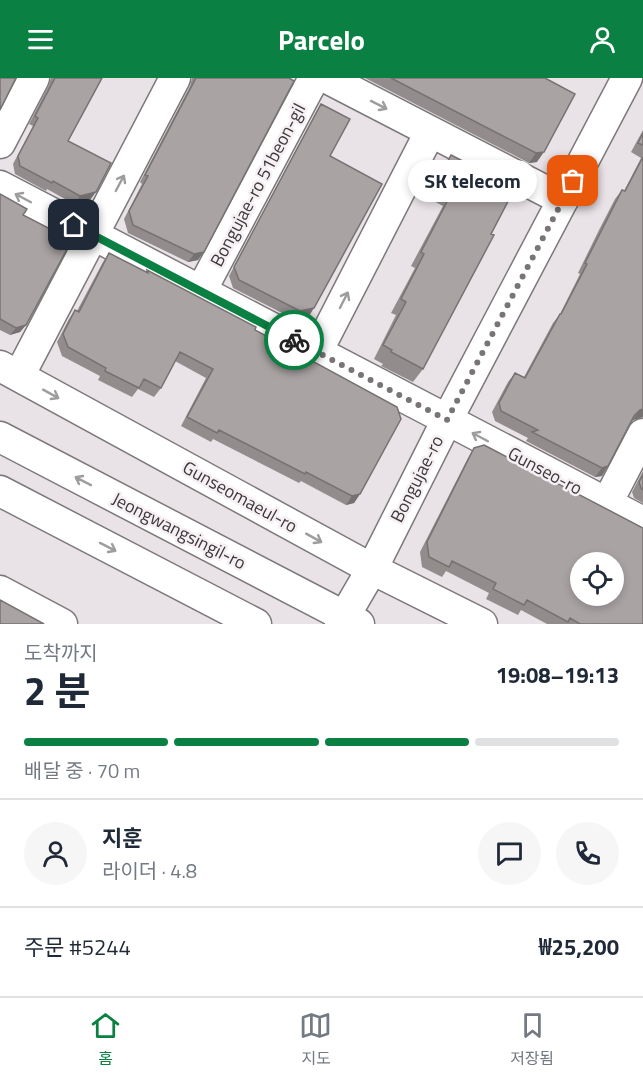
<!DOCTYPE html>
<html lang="ko">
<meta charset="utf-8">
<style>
:root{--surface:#fff;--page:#f6f6f7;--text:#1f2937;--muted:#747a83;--line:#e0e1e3;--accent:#0b8043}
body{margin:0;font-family:"Titillium Web","Noto Sans KR",sans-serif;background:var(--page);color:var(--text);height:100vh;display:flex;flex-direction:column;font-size:22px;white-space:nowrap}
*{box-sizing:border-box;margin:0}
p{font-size:20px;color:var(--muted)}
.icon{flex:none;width:33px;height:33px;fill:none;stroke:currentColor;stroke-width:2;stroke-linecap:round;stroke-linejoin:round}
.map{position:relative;height:546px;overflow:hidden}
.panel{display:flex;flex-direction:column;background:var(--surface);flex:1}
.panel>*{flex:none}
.tools{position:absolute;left:570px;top:474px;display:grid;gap:12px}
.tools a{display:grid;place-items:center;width:54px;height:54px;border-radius:50%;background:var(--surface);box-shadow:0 3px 9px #0003;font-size:30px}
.pin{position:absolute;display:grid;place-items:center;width:51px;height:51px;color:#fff;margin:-26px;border-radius:12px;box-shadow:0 3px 9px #0006}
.courier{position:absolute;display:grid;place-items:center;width:60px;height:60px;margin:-30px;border:4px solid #0b8043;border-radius:50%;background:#fff;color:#222;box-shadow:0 2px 8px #0007}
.bubble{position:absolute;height:42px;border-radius:21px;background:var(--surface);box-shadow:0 3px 9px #0003;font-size:20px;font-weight:700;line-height:42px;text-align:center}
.overview em{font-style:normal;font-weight:700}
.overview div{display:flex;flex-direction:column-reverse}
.overview{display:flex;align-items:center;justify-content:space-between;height:102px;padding:0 24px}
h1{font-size:39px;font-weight:700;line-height:45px}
.bar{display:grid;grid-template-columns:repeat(4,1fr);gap:9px 6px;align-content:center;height:72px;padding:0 24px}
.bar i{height:8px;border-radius:4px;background:var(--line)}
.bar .on{background:var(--accent)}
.bar p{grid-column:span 4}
.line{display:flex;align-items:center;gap:15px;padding:0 24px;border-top:2px solid var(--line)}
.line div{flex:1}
.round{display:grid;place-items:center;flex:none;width:63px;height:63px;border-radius:32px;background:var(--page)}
header{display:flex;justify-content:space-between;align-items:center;height:78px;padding:0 24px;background:var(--accent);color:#fff;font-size:27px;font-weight:700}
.menu{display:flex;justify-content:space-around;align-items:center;height:84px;border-top:2px solid var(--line);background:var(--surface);font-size:16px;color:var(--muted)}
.menu a{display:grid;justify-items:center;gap:3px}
.menu .on{color:var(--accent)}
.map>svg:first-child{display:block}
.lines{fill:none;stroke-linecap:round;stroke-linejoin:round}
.minor-casing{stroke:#7d787b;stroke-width:33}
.minor{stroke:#fff;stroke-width:30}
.wall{fill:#928c8c}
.shaded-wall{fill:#777272}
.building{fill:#aaa3a3;stroke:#777272;stroke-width:1.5;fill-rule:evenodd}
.oneway{stroke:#9e9c9d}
.done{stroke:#797477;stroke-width:6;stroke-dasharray:0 10.8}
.route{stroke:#0b8043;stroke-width:8}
.labels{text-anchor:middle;stroke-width:5;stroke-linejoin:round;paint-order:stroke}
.street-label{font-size:18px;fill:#3c393b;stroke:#f6eff3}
</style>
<header><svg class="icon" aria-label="menu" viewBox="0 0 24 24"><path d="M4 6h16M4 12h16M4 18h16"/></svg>Parcelo<svg class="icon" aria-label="person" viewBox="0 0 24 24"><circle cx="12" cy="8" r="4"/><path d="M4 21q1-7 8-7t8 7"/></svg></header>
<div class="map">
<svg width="643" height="546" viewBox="0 0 643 546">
<rect width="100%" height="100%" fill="#e9e2e6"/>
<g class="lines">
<defs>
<path id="minor" d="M327,0L563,122
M0,65L34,0
M0,108L643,444
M201,213L314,0
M317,274L430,54
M0,288L372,491L482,546
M19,298L175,0
M0,359L359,546
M0,413L256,546
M607,425L643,356
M0,513L62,546
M340,546L372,491L447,342L627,0"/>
</defs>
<use href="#minor" class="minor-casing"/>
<use href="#minor" class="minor"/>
</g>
<path class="wall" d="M51,0H102L68,63L90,122L74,126L47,111L46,113L15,96L13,86L33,48L29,46L49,7Z
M192,0H289L198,182L188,184L128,155L124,141L142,106L140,104L190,8Z
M365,0H545L537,84L529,85Z
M321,26L330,78L309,238L294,241L233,210L229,198L316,34Z
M643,52V339L633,342L632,344L602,398L595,399L526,363L528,360L495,343L492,334L508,304L515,295L524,299L553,245L560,236L580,196L578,195L599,152L615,121L622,112L624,113L641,80L631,74Z
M451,77L515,110L423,291L413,304L381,288L383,286L374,281L396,237L391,235L415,190L411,188L443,128L426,119L441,91Z
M0,116L23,137L26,247L20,254L10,257L0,252Z
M109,175L146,194L147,192L255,252L360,416L354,425L346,427L301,403L299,405L213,361L211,364L181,348L206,300L175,283L161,310L154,319L138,311L132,319L98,302L100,298L62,278L57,264L69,241L75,232L77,233L103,184Z
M474,370L643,546H547L521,532L518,537L486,521L489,515L446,493L442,499L422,489L420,474L468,380Z
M643,393V425L634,420L632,414Z"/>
<path class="shaded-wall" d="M544,74L537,84L529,85L536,75Z
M96,114L90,122L74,126L80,118Z
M204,174L198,182L188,184L194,176Z
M314,230L309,238L294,241L300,233Z
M26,247L20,254L10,257L16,250Z
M643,331V339L633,342L628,348L640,332Z
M608,388L602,398L595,399L602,390Z
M360,416L354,425L346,427L352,418Z"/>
<path class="building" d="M0,0H16L0,32Z
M55,0H102L68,63L111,85L96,114L80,118L53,103L52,105L20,88L18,78L38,40L35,38Z
M196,0H289L294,3L204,174L194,176L133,147L129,133L148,98L145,97Z
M391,0H545L575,16L544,74L536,75Z
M321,26L350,41L330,78L382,106L314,230L300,233L239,202L234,189Z
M643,55V67L638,65Z
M451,77L515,110L491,156L494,157L423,291L391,274L392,272L383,267L406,224L401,221L424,176L421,174L452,114L436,106Z
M643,79V331L640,332L634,338L608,388L602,390L532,354L538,352L501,333L499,325L515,295L525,300L560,236H561L587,186L585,185L622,112L625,113Z
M0,116L27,131L23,137L60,156L66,173L26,247L16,250L0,241Z
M109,175L148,195L147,192L256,249L255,252L397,329L401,341L360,416L352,418L306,394L305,396L219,352L217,355L187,339L213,291L180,274L161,310L144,301L139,310L105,293L106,290L68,269L63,256L75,232L79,234Z
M484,367L643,450V546H580L570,540L568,544L527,522L524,527L493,511L496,505L452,483L449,489L429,479L427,464L474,370ZM580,484H614V518H580Z
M643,397V412L641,410L639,404Z
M0,522L44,546H0Z"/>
<defs><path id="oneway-shaft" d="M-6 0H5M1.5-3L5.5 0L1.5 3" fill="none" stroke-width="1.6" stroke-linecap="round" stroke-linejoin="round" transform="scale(1.5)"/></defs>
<g class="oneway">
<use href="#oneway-shaft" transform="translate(379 27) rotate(27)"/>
<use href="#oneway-shaft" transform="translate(120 105) rotate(-62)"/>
<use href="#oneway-shaft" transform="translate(23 120) rotate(-152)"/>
<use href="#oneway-shaft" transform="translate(344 222) rotate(-63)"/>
<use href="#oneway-shaft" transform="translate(51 316) rotate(29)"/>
<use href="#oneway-shaft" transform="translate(480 359) rotate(-152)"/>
<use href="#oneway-shaft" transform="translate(83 403) rotate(-153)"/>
<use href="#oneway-shaft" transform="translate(314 460) rotate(29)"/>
<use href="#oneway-shaft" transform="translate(108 469) rotate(27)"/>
</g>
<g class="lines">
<path class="done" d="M294,262L447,342L573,103"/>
<path class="route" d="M74,147L294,262"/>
</g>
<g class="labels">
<g class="street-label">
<text transform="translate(258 107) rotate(-62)" y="6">Bongujae-ro 51beon-gil</text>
<text transform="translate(545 393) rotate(28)" y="6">Gunseo-ro</text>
<text transform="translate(417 401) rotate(-63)" y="6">Bongujae-ro</text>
<text transform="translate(240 419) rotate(29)" y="6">Gunseomaeul-ro</text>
<text transform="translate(179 453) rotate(27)" y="6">Jeongwangsingil-ro</text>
</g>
</g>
</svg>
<div class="tools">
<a><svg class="icon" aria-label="locate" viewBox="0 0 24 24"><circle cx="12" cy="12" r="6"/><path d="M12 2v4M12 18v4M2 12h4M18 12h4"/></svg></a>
</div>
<div class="pin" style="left:573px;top:103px;background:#ea580c"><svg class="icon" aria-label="bag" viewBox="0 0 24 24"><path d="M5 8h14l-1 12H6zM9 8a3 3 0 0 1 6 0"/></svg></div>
<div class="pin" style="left:74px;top:147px;background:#1f2937"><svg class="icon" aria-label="home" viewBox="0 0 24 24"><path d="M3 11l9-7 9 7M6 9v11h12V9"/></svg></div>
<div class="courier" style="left:294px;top:262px"><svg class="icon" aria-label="bike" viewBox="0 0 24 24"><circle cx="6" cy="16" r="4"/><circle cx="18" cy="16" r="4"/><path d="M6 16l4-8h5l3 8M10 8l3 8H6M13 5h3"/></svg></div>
<div class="bubble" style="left:408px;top:82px;width:129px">SK telecom</div>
</div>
<section class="panel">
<div class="overview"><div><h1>2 분</h1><p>도착까지</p></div><em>19:08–19:13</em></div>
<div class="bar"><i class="on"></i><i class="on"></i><i class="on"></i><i></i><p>배달 중 · 70 m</p></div>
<div class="line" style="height:108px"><a class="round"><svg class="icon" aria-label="person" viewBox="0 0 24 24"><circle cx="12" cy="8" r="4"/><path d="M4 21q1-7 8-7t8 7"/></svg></a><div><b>지훈</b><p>라이더 · 4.8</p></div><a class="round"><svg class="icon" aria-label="chat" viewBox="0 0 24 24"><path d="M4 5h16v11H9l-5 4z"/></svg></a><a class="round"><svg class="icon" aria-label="phone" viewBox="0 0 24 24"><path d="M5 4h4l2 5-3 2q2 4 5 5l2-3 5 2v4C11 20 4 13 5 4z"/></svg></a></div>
<div class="line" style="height:78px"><div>주문 #5244</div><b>₩25,200</b></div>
</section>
<nav class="menu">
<a class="on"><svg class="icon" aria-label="home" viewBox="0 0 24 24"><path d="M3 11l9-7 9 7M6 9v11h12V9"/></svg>홈</a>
<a><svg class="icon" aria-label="map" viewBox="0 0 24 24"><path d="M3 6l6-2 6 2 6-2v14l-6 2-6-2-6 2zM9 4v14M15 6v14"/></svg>지도</a>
<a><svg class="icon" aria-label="saved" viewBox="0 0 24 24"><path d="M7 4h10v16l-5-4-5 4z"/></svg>저장됨</a>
</nav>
